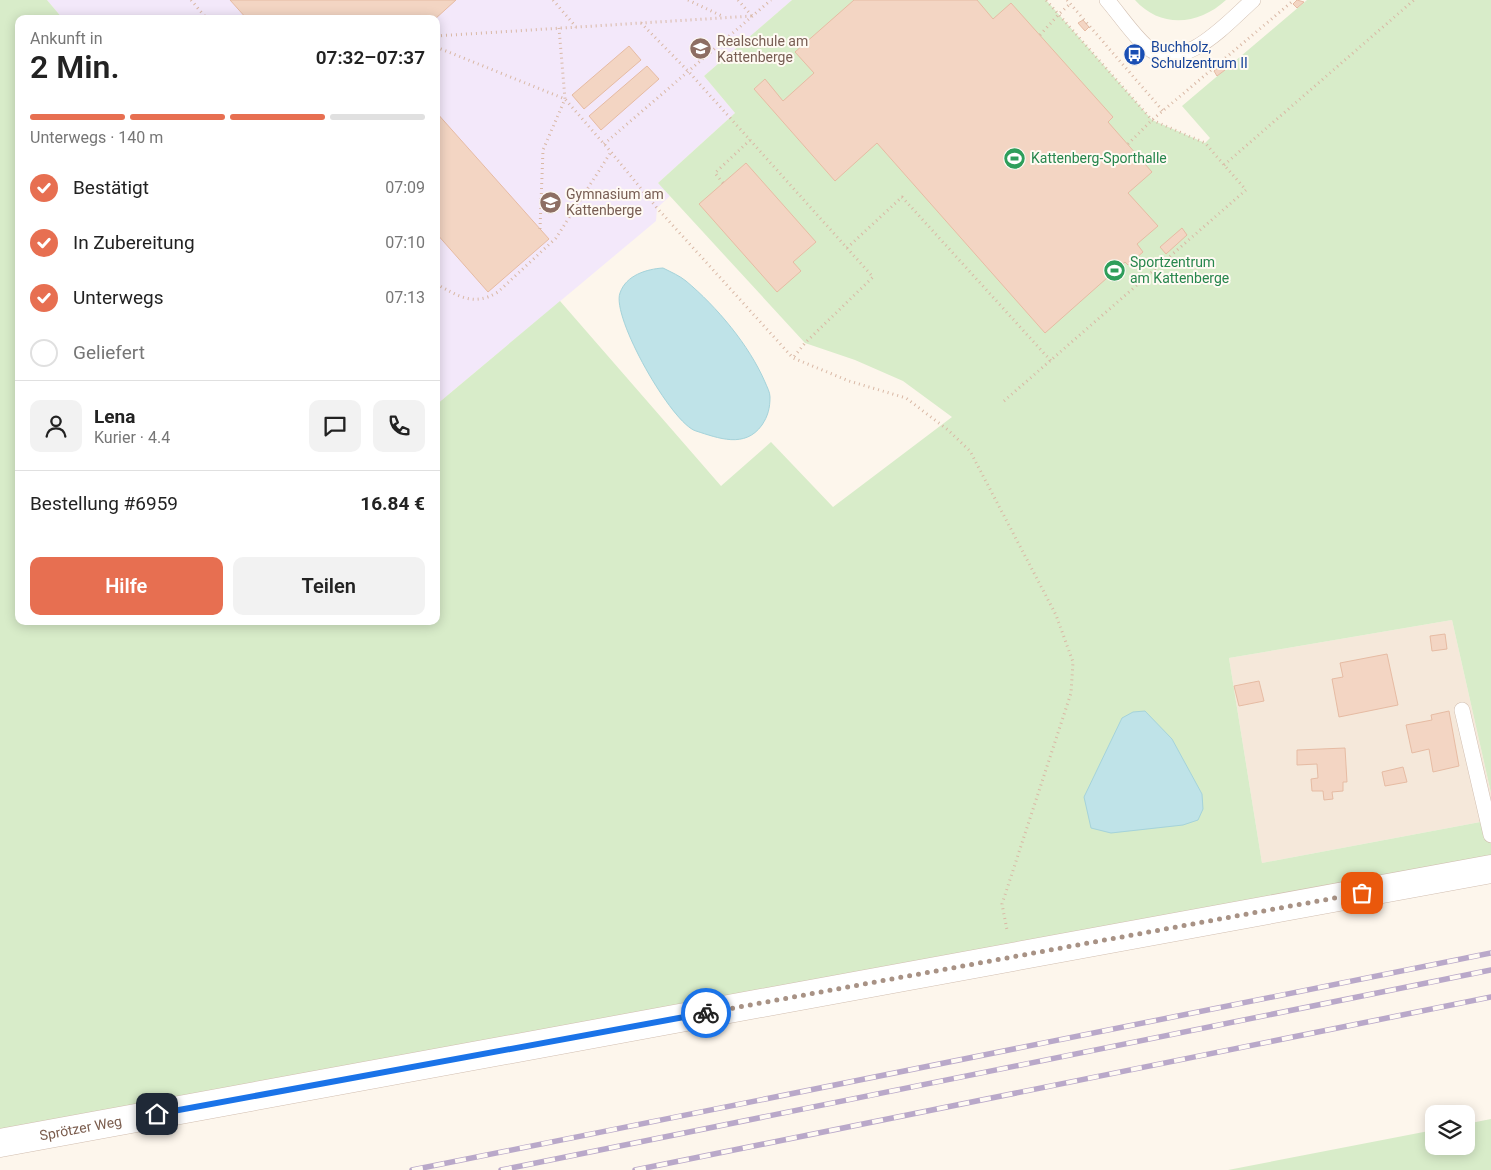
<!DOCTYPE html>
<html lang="de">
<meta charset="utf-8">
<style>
:root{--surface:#fff;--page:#f2f2f2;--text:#222;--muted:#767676;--line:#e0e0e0;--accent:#e76f51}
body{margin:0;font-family:Roboto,sans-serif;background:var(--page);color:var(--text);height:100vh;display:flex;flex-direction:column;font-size:19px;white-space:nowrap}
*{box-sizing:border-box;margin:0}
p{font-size:16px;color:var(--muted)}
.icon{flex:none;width:28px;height:28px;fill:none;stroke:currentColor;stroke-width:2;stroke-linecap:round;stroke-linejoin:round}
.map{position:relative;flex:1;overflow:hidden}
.drawer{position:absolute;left:15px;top:15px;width:425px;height:610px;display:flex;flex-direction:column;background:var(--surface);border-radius:10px;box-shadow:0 2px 12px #0003}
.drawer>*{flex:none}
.buttons{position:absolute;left:1425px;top:1105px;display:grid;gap:10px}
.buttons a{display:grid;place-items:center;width:50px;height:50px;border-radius:10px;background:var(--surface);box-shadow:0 2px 12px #0003;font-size:25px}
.pin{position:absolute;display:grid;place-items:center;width:42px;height:42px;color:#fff;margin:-21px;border-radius:10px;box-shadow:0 2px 8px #0006}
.courier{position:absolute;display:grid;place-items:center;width:50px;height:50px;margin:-25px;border:4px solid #1a73e8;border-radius:50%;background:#fff;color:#222;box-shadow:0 1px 6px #0007}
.summary em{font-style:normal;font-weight:600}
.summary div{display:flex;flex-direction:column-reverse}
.summary{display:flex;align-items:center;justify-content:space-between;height:85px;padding:0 15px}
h1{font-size:32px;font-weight:600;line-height:38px}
.bar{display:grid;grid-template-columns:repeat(4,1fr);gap:8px 5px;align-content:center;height:60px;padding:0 15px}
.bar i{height:6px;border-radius:4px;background:var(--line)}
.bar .on{background:var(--accent)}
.bar p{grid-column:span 4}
.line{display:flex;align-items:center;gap:12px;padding:0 15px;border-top:1px solid var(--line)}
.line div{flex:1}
.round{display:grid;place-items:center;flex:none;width:52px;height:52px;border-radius:10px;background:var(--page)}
ol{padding:0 15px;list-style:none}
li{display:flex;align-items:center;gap:15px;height:55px}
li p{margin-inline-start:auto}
li .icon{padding:5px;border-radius:50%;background:var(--accent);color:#fff;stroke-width:4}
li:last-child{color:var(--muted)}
li i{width:28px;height:28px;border:2px solid var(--line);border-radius:50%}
.button{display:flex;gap:10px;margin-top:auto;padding:10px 15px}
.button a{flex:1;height:58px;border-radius:10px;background:var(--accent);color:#fff;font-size:20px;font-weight:600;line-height:58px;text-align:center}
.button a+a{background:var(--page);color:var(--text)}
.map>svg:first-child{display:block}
.residential{fill:#f5e8da}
.education{fill:#f3e8fa}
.green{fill:#d8ecc9}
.water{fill:#bfe3e8;stroke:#a5d3da}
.building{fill:#f3d5c3;stroke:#e6bba3}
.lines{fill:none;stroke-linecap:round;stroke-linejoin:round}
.service-casing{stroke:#d1beb0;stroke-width:16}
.tertiary-casing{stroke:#d1beb0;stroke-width:29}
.path{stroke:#d9b8a5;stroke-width:3;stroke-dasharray:1 4;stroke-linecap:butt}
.service{stroke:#fff;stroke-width:15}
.tertiary{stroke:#fff;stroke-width:28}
.rail-casing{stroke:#b9a8c9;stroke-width:5.5}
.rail{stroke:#fffaf3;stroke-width:4;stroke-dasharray:11;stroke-linecap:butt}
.done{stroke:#a89285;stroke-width:5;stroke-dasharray:0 9}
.route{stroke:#1a73e8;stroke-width:6}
.labels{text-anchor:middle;stroke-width:4;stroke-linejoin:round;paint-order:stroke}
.education-label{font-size:14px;fill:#785e54;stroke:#fffaf3;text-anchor:start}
.transit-label{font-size:14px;fill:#164399;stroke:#fffaf3;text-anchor:start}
.leisure-label{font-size:14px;fill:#27864d;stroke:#fffaf3;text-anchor:start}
.street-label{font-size:14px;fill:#7a5c4d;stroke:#fffaf3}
</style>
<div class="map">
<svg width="1491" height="1170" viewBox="0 0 1491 1170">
<rect width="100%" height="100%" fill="#fdf6ec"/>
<path class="residential" d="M1452,620L1491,793V820L1262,863L1229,658Z"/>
<path class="education" d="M47,0H792L704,76L735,113L658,183L670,196L657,208L656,221L436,405V19H63Z"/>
<path class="green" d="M0,0H47L63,19H19V621H436V405L560,301L721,486L771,442L833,507L952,417L903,381L855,360L805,343L658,183L735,113L704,76L792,0H1046L1152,120L1205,143L1210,138L1182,106L1307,0H1491V793L1452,620L1229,658L1262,863L1491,820V869L0,1143Z
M1135,0H1226C1199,25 1161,29 1135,0Z
M1491,1119V1170H1228L1434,1130V1146H1466V1124Z"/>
<path class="water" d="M663,268C671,272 680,276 686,281C717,307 749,345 765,382C767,387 770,392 770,397C770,408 768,416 762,425C745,449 718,438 696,431C672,424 611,317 620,293C626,275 647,269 663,268Z
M1145,711L1172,739L1202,794L1203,809L1198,820L1183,825L1111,833L1091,828L1084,797L1122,718L1133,712Z"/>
<path class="building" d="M230,0H456L435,19H247Z
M854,0H977L993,19L1011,3L1113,117L1108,122L1152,172L1128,193L1158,226L1137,244L1143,252L1128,265L1125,262L1045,333L877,143L835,181L754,89L765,79L783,101L814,73L795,52Z
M1297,0L1304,2L1297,8L1293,4Z
M1083,20L1089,27L1085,31L1078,23Z
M629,46L641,60L584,109L572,95Z
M1221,65L1225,70L1217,76L1214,71Z
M647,66L659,79L601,130L589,116Z
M436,112L549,239L488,292L436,233Z
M746,163L816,242L793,262L801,271L777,292L699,204Z
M1182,228L1187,235L1166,254L1160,247Z
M1445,634L1447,649L1432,651L1430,636Z
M1387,654L1398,705L1339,717L1332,679L1343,677L1340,663Z
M1259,681L1264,701L1239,706L1234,686Z
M1449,711L1459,766L1433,772L1429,749L1412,753L1406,725L1432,720L1431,715Z
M1345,748L1347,782H1343V791L1332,792L1333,799L1324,800L1323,791H1312L1311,779L1318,778L1317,764L1297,765V750Z
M1403,767L1407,782L1385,786L1382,772Z"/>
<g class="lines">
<defs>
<path id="service" d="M1107,0C1120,15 1132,34 1147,47C1182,76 1228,22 1253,0
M1462,710L1491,835"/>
<g id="tertiary">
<path id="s1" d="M0,1143L1491,869"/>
</g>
</defs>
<use href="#service" class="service-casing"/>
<use href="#tertiary" class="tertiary-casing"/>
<path class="path" d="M191,0L207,19
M553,0L576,27
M688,0L724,17
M738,0L752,16
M1067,0L1163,111
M641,23L688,71L873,277L805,343L793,358
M1040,35L1059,14L1070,4
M436,36L752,16
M436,47L565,99L611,152L657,208L793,358L849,381L906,398L948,430L970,451L1056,615L1073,662L1071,693L1002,904L1007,930
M604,144L771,0
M1128,144L1152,120L1294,0
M1224,165L1414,0
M723,183L715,173L750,140
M540,229L543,150L565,99L559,28
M847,248L902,197L1051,361
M436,284C459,296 473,307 498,292L556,238L611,152
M1004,401L1246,190L1205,143L1152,120L1046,0"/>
<use href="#service" class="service"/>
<use href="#tertiary" class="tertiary"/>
<defs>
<path id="rail" d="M412,1170L1491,953
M501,1170L1491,970
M635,1170L1491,997"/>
</defs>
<use href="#rail" class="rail-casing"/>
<use href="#rail" class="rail"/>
</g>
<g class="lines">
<path class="done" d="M706,1013L1362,893"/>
<path class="route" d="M157,1114L706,1013"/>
</g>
<defs>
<symbol id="school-disc" viewBox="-11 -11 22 22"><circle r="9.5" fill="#8d6e63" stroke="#fffaf3"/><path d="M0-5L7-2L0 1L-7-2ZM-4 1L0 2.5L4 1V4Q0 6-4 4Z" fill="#fff"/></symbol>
<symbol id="bus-disc" viewBox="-11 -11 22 22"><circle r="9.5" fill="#1a4fb4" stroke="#fffaf3"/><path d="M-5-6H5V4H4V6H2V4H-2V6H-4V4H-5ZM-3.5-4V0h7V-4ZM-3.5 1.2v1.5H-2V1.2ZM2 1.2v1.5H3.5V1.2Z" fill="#fff"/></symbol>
<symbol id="stadium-disc" viewBox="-11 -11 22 22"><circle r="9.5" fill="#2e9e5b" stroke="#fffaf3"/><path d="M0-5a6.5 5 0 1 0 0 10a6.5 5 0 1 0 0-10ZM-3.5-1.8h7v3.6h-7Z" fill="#fff"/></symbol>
</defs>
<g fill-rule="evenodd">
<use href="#school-disc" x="688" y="36" width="25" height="25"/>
<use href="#bus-disc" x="1122" y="42" width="25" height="25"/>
<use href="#stadium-disc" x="1002" y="146" width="25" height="25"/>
<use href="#school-disc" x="538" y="190" width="25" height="25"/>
<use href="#stadium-disc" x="1102" y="258" width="25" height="25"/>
</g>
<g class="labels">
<g class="education-label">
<text x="717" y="46">Realschule am<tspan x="717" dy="16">Kattenberge</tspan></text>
<text x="566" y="199">Gymnasium am<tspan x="566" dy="16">Kattenberge</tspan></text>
</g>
<g class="transit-label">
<text x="1151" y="52">Buchholz,<tspan x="1151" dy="16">Schulzentrum II</tspan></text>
</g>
<g class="leisure-label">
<text x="1031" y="163">Kattenberg-Sporthalle</text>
<text x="1130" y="267">Sportzentrum<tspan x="1130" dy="16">am Kattenberge</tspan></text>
</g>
<g class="street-label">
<text dy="5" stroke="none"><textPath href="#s1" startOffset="82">Sprötzer Weg</textPath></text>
</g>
</g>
</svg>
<div class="buttons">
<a><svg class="icon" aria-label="layers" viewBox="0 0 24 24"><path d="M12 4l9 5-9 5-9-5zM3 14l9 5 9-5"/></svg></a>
</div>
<div class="pin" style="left:1362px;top:893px;background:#ea580c"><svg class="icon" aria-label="bag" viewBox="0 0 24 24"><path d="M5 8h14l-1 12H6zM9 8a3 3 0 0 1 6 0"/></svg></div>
<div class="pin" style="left:157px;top:1114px;background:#1f2937"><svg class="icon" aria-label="home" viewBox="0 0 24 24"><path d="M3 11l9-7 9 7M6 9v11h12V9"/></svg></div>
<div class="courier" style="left:706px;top:1013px"><svg class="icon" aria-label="bike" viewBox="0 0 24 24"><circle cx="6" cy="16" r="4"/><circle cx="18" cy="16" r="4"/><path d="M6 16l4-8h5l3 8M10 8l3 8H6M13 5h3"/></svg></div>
<section class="drawer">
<div class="summary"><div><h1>2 Min.</h1><p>Ankunft in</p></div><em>07:32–07:37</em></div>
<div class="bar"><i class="on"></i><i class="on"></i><i class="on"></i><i></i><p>Unterwegs · 140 m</p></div>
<ol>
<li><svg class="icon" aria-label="check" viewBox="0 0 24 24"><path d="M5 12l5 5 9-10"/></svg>Bestätigt<p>07:09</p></li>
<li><svg class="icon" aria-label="check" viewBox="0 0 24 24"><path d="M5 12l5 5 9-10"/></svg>In Zubereitung<p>07:10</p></li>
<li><svg class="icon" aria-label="check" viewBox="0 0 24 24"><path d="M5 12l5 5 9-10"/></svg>Unterwegs<p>07:13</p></li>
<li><i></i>Geliefert</li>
</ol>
<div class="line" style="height:90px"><a class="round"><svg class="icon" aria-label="person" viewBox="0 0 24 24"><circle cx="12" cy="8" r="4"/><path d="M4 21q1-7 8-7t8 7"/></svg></a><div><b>Lena</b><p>Kurier · 4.4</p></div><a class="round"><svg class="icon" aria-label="chat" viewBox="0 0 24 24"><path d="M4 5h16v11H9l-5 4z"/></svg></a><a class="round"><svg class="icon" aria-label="phone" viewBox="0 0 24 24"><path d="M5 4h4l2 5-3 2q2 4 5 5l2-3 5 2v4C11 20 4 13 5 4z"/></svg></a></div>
<div class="line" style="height:65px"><div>Bestellung #6959</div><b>16.84 €</b></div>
<div class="button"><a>Hilfe</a><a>Teilen</a></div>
</section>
</div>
